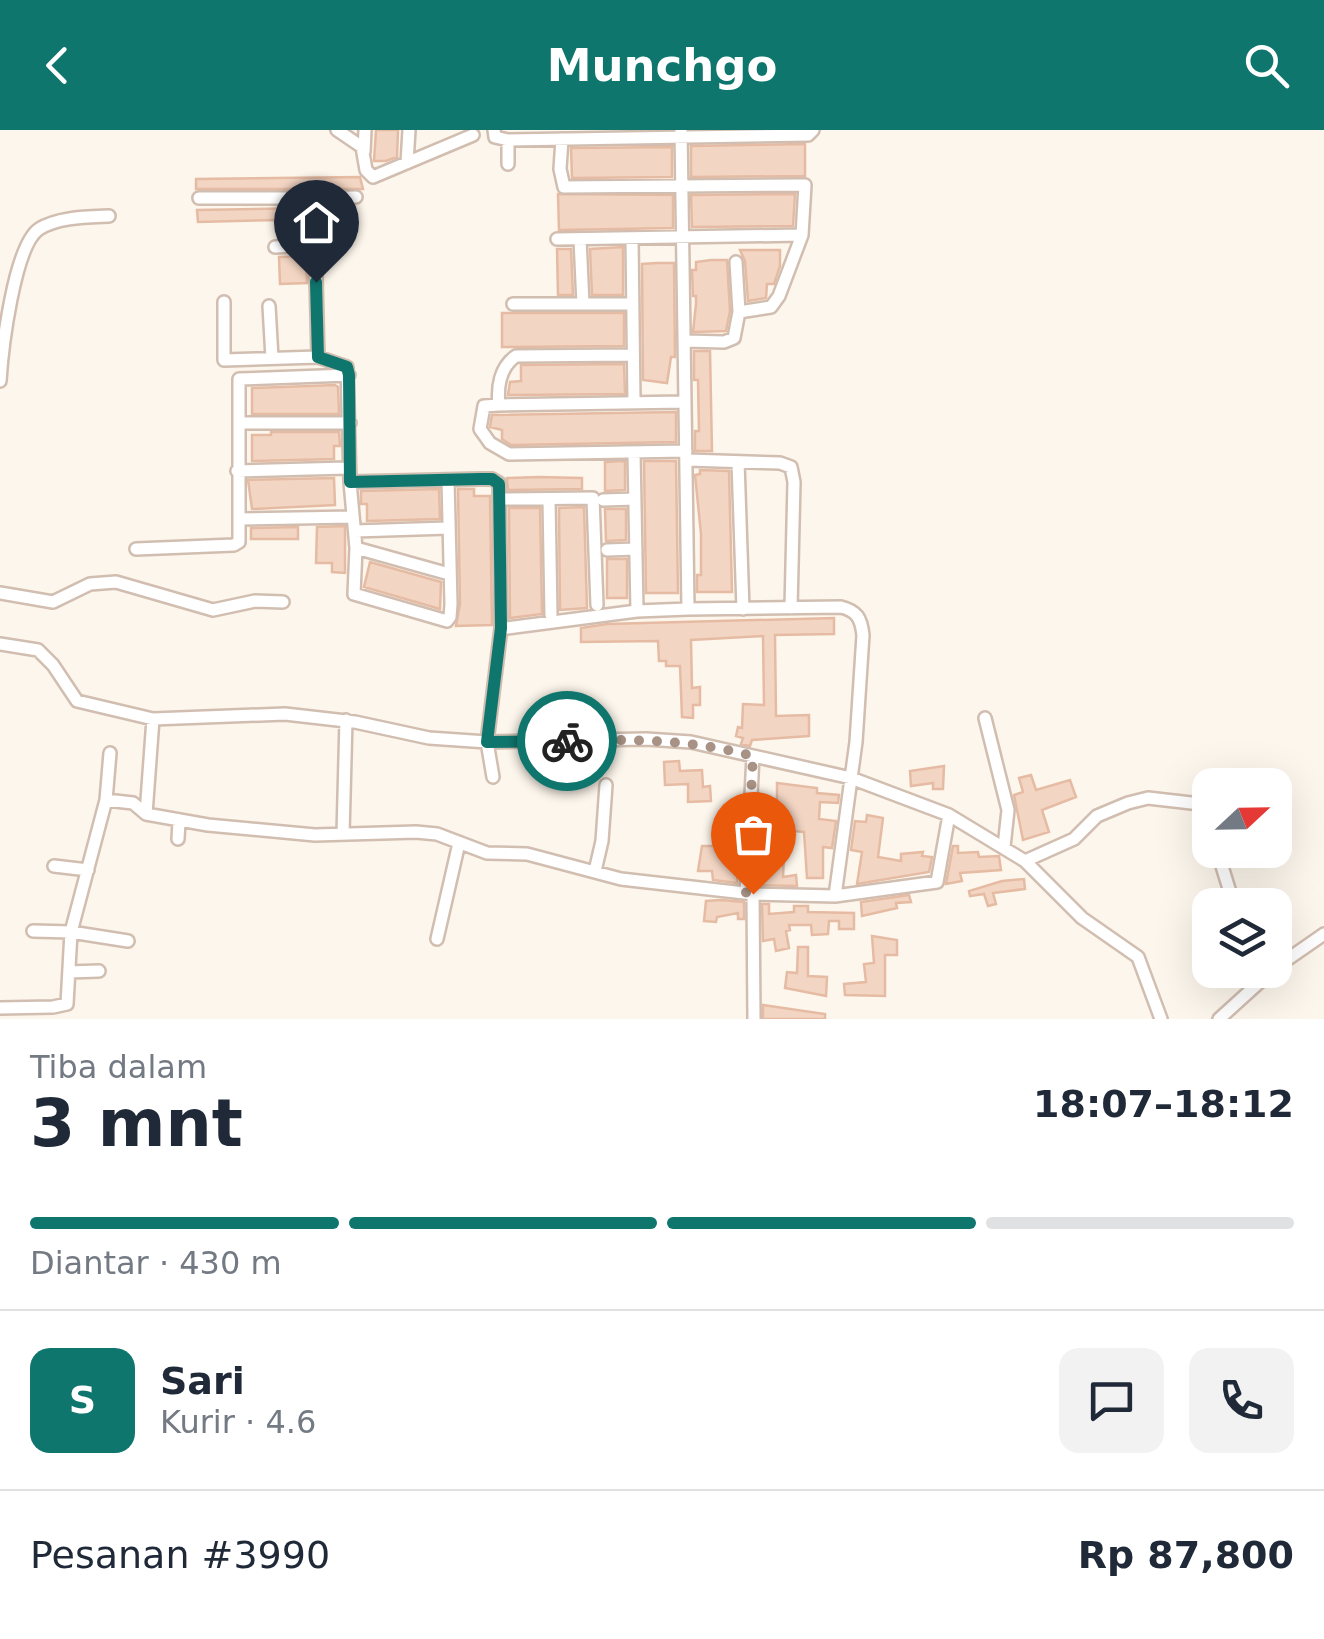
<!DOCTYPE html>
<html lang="id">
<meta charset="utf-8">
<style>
:root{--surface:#fff;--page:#f2f2f3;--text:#1f2937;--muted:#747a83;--line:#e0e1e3;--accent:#0f766e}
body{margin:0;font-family:"DejaVu Sans",sans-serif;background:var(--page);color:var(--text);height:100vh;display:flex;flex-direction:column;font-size:38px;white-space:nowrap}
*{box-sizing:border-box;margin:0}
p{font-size:32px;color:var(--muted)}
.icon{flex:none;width:55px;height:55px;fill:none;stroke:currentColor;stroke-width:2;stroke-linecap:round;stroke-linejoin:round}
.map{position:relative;height:889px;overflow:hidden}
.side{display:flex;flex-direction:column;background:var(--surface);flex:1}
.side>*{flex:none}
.needle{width:65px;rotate:68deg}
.fabs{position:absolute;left:1192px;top:638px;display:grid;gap:20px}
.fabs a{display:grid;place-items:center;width:100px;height:100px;border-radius:20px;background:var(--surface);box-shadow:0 10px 40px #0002;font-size:50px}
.pin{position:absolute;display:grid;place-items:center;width:85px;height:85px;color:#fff;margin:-102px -42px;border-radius:50% 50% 50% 0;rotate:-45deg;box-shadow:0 0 10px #0007}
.pin .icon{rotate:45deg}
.courier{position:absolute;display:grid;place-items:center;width:100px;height:100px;margin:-50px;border:8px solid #0f766e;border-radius:50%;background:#fff;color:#222;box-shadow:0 2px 12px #0007}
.summary em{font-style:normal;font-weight:700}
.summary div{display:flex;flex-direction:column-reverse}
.summary{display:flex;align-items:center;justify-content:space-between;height:170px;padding:0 30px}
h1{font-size:65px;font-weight:700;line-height:75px}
.bar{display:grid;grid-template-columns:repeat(4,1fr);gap:15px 10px;align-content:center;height:120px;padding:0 30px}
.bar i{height:12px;border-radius:8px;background:var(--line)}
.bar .current{background:var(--accent)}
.bar p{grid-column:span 4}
.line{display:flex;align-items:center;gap:25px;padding:0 30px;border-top:2px solid var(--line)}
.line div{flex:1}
.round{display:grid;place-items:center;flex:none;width:105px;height:105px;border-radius:20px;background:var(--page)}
header{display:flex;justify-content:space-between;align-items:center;height:130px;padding:0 30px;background:var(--accent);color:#fff;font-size:45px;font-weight:700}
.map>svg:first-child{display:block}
.building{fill:#f3d5c3;stroke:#e6bba3;stroke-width:2.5}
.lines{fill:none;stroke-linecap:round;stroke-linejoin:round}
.street-casing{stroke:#d1beb0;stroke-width:16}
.street{stroke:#fff;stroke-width:11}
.done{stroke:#a89285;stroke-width:10;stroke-dasharray:0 18}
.route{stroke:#0f766e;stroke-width:12}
</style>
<header><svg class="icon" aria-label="back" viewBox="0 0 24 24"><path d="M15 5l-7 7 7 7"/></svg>Munchgo<svg class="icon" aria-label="search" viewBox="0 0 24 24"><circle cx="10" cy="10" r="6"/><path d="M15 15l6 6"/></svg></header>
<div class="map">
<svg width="1324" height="889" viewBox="0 0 1324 889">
<rect width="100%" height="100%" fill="#fdf6ec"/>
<path class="building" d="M376,0H398L397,27L386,31H374Z
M805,14V46L691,47V16Z
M672,17V47L572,48L571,18Z
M360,47L363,59H196V49Z
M558,64L673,65V98L559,100Z
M795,64L793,96L692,97L691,65Z
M305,78L306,106L280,107L279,90L198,92L197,80Z
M623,117V165H592L590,119Z
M557,119H571L573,165H558Z
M740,120H780V136L774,154H767L766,168L748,171L745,131Z
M306,126L307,153L280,154L279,127Z
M711,130H727L730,181L726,201L693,202L696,174V166H693L692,140H696V132Z
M657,133H674L675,227H671L667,253L643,250L642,134Z
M502,183H624V216L502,217Z
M694,221H710L712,321H695V301H699L698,250H694Z
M624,234L625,264L508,265L510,252L521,251V235Z
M335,255L338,257L339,284H252V258Z
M676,282V312L511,315L502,309V300L490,297L492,285Z
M271,302H339L340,316H334V329L252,331V305H271Z
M625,331V360L605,361V332Z
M644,331H676L678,463H646Z
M700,340L729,341L732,462H697V445H701V404L695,345L700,344Z
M539,347L582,348V359L508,360L507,348Z
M334,348L335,375L252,379L248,350Z
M439,359L440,389L367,391V374H361V361Z
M458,359H474V366H490L492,495L456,496L460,474Z
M584,377L587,478L560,480L559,378Z
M509,378H540L542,484L510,488Z
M605,379H626V410L606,411Z
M345,396V443L332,442V433H316L317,397Z
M298,397V409H251V398Z
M607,429H627V468H607Z
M370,432L441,452L440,479L364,457Z
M834,488V504L775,505L776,586L809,585V606L752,610L750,616L741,614L743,608L736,606L738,597L742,598L743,574L764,575L763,506L691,510L692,558L700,557V575H693V588L682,587L680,536H666V531H659L658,511L581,512V498L607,494Z
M679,631L680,641L702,640L703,657L710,656L711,671L688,672V654L665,655L664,632Z
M944,636L943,659H933V653L911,656L910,641Z
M1031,645L1036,660L1070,650L1076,667L1042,680L1049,702L1023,710L1014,665L1023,662L1019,648Z
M777,653L817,658V663L839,665L838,673L820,672L819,689L836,691L832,718L823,717V748H807L804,702L781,700L782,695L760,694V674H777Z
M867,685L883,688L878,727L901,731V724L923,722L922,726L932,727L929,742L857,754L862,722L851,720L855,691L866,692Z
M702,716H721L720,728L738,730L737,753L713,750L712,741H698Z
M953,716H958V723L978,722L979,727L999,726L1001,740L960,743L962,751L946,754Z
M775,724L784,725L783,747L796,745L797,756L756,755L761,729L775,730Z
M1024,749L1025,759L993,763L996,774L988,776L984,764L970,766L969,761L1002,751Z
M909,765L911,772L896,773L897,778L862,786L861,772Z
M721,770L744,772V789H738V783L717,787L716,792L704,791L706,771Z
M762,774H769V784L794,782V776H808V782L854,783V799H839V791H829L828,804L812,805L811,795H789L790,800L786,801L789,818L776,821L774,809L763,811Z
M872,806L897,810V825H885V866L845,865L844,854L866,852L864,834L874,833Z
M798,817H808V846L827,847L826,866L785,858L787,842L797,843Z
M763,875L825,884V889H763Z"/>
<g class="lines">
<defs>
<path id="street" d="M337,0L362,17L366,40L373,47L473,5
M494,0L495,7L508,10L808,5L813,0
M364,22L365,0
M407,33L409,0
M508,34V10
M199,68H314
M632,108L634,272
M557,109L802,105L805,55L564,57L560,39L562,9
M580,109L583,174
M275,117L315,115
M736,132L739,182
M224,172V230L318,227L347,237L350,352L480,349H492L499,353L501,498L487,612L493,647
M513,174H632
M269,176L272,228
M685,211L724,212L734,208L739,182L771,177L779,166L802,105
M633,225L516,226C500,237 497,257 499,275L685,272
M318,227L314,68L356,67
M0,251C2,220 14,116 39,99C58,87 87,87 109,86
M499,275L484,276L480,299L490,313L509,324L686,321
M240,293H350
M634,323L637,481
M688,330L780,333L791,337L794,352L791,478
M738,332L743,479
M237,341L347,338
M350,352L356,418L354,464L447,491L450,487L451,474L448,350
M500,369L593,368L597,475
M549,369L551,485
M603,370L635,369
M240,389L352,387
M355,401L448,398
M356,418L449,444
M136,419L234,415L239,412V249L349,245
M607,420L636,419
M0,463L53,472L90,454L116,452L213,480L255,471L283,472
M507,498L637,481L688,479
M0,514L38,520L53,535L77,571L153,589L285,584L355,592L429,608L487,612L646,609L691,612L851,648L949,685L1025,731L1082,788L1138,827L1161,889
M985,588L1008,680L1004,717
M106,670L110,623
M146,684L153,589
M343,704L346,590
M178,709L179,691
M1217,720L1234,775
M1025,731L1074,709L1097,686L1128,673L1148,668L1200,674L1210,697
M54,736L88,740
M595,741L602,711L606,655
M746,763L753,626
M753,764L754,889
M835,766L937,752L949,685
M33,801L71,802L128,811
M437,809L459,713
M1275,838L1324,804
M69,842L99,841
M0,878L53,877L67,874L71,802L106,670L133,673L146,684L208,695L315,705L416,702L437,704L487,723L527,724L621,749L753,764L835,766L856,612L863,505C861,488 857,481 841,477L688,479L681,0
M1219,889L1273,840"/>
</defs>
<use href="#street" class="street-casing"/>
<use href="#street" class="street"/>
</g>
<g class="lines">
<path class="done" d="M567,611C633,609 688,609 753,626L746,763L753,764"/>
<path class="route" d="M316,152L318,227L347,237L349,245L350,352L480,349H492L499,354L501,498L487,612L567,611"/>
</g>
</svg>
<div class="fabs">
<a><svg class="needle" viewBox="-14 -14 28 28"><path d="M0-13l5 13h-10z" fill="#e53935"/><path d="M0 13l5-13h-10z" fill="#747a83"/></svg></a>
<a><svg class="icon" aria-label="layers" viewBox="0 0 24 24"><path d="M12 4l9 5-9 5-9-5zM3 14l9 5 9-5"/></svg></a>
</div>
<div class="pin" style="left:753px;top:764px;background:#ea580c"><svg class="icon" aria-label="bag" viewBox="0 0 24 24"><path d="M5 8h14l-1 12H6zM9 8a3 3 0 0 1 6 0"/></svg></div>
<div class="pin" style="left:316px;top:152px;background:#1f2937"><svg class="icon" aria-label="home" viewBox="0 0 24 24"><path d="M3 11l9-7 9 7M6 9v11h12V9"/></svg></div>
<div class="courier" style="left:567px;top:611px"><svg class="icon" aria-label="bike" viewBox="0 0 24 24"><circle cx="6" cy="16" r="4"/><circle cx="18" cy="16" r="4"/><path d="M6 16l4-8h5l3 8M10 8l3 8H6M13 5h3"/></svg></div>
</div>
<section class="side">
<div class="summary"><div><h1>3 mnt</h1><p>Tiba dalam</p></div><em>18:07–18:12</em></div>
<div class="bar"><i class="current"></i><i class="current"></i><i class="current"></i><i></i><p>Diantar · 430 m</p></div>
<div class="line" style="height:180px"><b class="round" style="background:var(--accent);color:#fff">S</b><div><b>Sari</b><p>Kurir · 4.6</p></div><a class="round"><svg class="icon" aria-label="chat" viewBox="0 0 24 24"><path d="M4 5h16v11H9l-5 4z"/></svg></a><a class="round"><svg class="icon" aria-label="phone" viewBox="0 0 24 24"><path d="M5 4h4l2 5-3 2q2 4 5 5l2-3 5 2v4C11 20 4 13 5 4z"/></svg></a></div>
<div class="line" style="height:130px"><div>Pesanan #3990</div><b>Rp 87,800</b></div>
</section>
